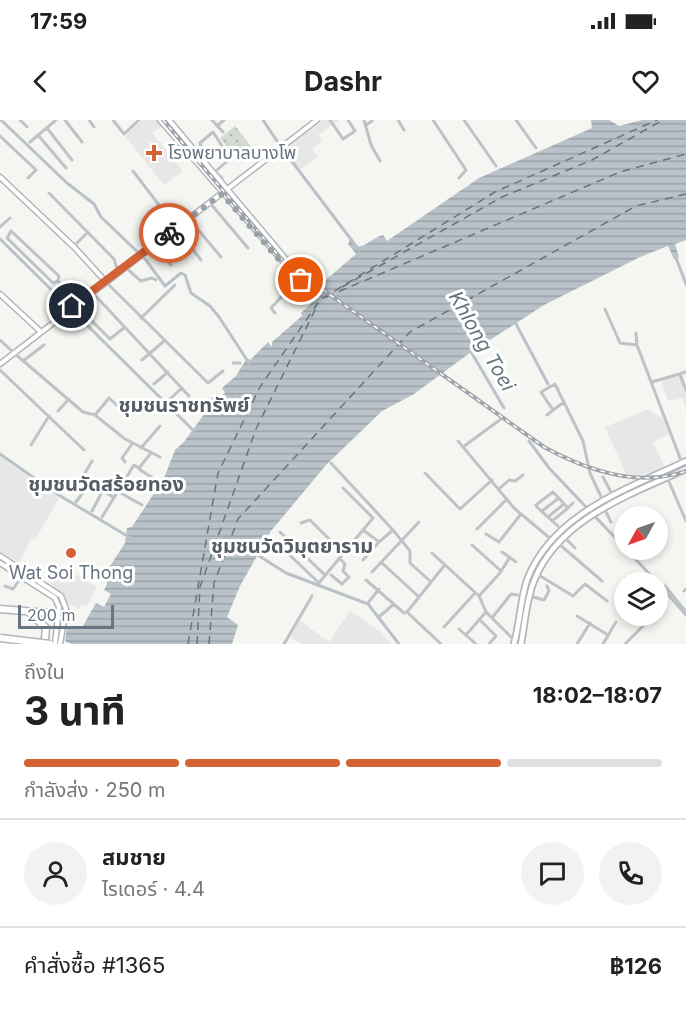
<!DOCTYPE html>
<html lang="th">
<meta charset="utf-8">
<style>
:root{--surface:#fff;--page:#f2f2f2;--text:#222;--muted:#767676;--line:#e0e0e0;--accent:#d36234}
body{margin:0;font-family:Inter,"Noto Sans Thai",sans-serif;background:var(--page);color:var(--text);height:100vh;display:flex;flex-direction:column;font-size:22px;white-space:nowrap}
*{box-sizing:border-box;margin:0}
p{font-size:20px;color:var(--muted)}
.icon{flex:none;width:33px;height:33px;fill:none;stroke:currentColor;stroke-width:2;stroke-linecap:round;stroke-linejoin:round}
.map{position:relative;height:524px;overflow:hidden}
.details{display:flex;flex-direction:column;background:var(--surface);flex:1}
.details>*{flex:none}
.needle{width:39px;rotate:230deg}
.fabs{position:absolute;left:614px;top:386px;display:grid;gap:12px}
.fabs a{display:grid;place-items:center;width:54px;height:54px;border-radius:50%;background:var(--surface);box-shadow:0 3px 9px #0003;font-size:30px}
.scale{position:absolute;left:18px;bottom:15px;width:96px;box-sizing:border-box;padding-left:6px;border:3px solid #677481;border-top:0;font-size:16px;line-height:21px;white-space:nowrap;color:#677481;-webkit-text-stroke:4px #fff;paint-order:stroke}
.pin{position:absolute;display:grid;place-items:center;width:51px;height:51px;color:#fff;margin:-26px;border:3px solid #fff;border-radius:50%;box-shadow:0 2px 6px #0007}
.courier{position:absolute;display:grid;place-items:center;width:60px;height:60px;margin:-30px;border:4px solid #d36234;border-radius:50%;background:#fff;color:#222;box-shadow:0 2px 8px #0007}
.head em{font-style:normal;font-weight:700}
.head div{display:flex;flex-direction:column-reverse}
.head{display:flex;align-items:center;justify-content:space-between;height:102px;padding:0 24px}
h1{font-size:39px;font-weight:700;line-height:45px}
.bar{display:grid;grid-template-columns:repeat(4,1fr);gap:9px 6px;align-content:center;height:72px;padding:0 24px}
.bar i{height:8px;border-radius:4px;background:var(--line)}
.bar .selected{background:var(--accent)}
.bar p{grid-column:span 4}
.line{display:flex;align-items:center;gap:15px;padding:0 24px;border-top:2px solid var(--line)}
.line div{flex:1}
.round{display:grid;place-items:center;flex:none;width:63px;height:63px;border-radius:32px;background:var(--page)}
.status{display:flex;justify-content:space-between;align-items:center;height:42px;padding:0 30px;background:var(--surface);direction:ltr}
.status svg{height:16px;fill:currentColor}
header{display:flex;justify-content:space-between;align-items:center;height:78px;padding:0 24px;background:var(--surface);font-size:27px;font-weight:700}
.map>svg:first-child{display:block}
.built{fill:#e6e7e6}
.grass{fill:url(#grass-dots)}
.water{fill:url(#water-rules)}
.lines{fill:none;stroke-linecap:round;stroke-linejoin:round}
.canal{stroke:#b9c2c8;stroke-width:3}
.ferry{stroke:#63757d;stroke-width:1.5;stroke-dasharray:8 6;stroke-linecap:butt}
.secondary-casing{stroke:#b2b6ba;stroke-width:7}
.primary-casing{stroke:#b3b6ba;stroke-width:8}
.highway-casing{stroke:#b2b5b8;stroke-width:9}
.street{stroke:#bfc2c6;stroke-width:3}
.secondary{stroke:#fff;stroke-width:4}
.primary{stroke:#fff;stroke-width:4.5}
.highway{stroke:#fff;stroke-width:6}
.rail-casing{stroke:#9fa4aa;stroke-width:4}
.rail{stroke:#fff;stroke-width:1.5;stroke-dasharray:4.5;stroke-linecap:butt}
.highway-bridge-casing{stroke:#b2b5b8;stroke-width:9;stroke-linecap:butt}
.highway-bridge{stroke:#fff;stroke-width:6}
.done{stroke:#99a1a9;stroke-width:6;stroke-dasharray:0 10.8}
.route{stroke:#d36234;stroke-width:8}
.poi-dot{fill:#d36234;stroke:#fff;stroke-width:2}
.labels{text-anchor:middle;stroke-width:6;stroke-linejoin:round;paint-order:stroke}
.poi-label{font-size:18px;fill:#677481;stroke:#fff;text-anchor:start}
.water-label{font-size:20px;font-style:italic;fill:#63757d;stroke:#fff}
.neighbourhood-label{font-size:20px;font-weight:bold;fill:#545d66;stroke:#fff}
</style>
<div class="status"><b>17:59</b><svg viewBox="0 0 49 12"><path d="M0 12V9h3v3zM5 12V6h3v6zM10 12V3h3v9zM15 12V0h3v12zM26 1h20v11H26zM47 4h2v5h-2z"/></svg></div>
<header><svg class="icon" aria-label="back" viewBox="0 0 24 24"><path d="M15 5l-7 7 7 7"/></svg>Dashr<svg class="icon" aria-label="heart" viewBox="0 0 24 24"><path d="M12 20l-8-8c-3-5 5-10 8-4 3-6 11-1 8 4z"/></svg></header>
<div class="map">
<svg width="686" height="524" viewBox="0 0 686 524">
<defs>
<pattern id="grass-dots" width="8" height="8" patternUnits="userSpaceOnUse" patternTransform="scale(1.5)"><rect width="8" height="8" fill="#d4dad2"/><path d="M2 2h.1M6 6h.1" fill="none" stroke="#b0b5b0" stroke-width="1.8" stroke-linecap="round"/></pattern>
<pattern id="water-rules" width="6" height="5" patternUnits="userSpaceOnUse" patternTransform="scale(1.5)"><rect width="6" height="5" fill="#b9c2c8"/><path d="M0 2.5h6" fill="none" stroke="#9aa2a8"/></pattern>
</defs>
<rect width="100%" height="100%" fill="#f5f5f2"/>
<path class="built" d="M142,0H159L163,5L152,13L183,51L164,65L125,16Z
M324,0H340L318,15L322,21L312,29L318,37L300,50L284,30Z
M682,254L686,266V290L683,278L668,281L661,260Z
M649,289L664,300L669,314L653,322L665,348L636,357L626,354L605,307Z
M0,336L59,378L35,420L31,418L19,444L0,431Z
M60,446L97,467L87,487L82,484L79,489L68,484L50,462Z
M350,491L381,512L391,524H301L290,516L300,501L329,522Z"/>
<path class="grass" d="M235,6L258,35L251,41L247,36L240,43L220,18Z"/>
<path class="water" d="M591,0H609L619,6L642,0H686V120L675,124L679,137L674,139L668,126L640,137L544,185L467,235L414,274L382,291L326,345L271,411L240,466L227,497L238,505L232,524H71L65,521L67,506H83L96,483L104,487L111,474L104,470L107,464L105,454L125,423L127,408L132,407L164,358L175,330L184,322L205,293L209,281L217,273L220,277L225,273L222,268L236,256L247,238L250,240L268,222L272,227V222L302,196L301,193L320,175L315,169L356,134L348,124L350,119L356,127C368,126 372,118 383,115L387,121L479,58L592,8Z"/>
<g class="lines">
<path class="canal" d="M1,0L67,63L94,84L101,97L146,140L165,166L181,153L185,155L191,173L210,186L219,197L249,243
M263,0L279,24
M284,31L359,130
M0,119L194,311
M675,135L686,164
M515,202L548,264
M470,230L504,288
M529,321L549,348L624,427
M0,334L57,374L129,417
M626,429L657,462
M256,434L286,453L368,484L399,524
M657,462L686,495"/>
<path class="ferry" d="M342,167L502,77L592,40L663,0
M326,177L620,52L686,34
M188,524L218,353L260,267L320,180L495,72L657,0
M197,524L200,467L256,309L316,188
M209,524L214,463L238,399L410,212L636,86L686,74"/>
<defs>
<path id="secondary" d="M160,0L300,161V156L169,0
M0,57L75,128L106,162
M0,174L40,211
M0,244L317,0
M0,436L61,476L66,489L60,524
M0,443L55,478L59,487L55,524"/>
<path id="primary" d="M514,524C520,503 520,481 527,460C552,394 627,369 686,341
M521,524C525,503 526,481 534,461C558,399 631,374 686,349"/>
<path id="highway" d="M0,489L48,493L58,498
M30,493L46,508L45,519L40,524
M0,521L25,524"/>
</defs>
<use href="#secondary" class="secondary-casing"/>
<use href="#primary" class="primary-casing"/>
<use href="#highway" class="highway-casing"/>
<path class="street" d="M20,0L27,7
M65,0L82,22
M89,0L94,7
M113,0L124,14L139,0
M212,0L223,12
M330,0L343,19L355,11L348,0
M364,0L371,25L380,41
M398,0L404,10
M433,0L466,50L459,58
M464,0L496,46
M516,0L536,28
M366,5L372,1
M217,6L224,0
M47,8L72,40
M38,15L66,48
M0,16L36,50L28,58
M30,22L56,0
M195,31L201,26L212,39L224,29L213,12L200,23L201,26
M133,51L201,140
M216,51L233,36
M215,52L222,58
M49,73L114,139L118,152
M210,83L248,128
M189,99L221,137
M0,107L10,98
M11,111L59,156L58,161L53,163L7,118Z
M153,125L171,145
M74,126L87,113
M125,147L141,161L152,158L156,160
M58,161L77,183
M106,162L208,263L223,251
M92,172L189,276
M605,189L620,223L637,225
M275,193L271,188L297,160
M88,197L110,219L125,207
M141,198L175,165
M636,213L637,225L682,343
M0,220L13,232
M14,233L83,292L95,295L125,319L160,337
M142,240L164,221
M23,241L44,225
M233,243H240
M0,250L84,330
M680,255L686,270
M652,262L686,252
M154,264L168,252
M169,280L182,268
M563,283L553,290L541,272L555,264L583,321L590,353L603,381
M58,291L69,279
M95,295L109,278L120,288
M547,295L553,290
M458,321L514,388L552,420
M31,325L49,296
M463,327L501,299
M141,328L160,306
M92,341L82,358L113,377
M125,342L122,338L132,324
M331,343L393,410
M139,349L160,363
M425,353L460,389L492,360
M603,357L613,376
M667,357L686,401
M499,369L509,360L515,361L523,355
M117,371L142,385
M76,382L90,363
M568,388L573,383
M604,388L611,402
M92,391L102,372
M542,391L559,378
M102,397L134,345L139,348L151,333
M548,397L564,384
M552,401L568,388L553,372L536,385L537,387C545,395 554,402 562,410
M301,403L310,400L343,433
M477,409L507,379
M363,410L379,422L393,410L410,431V443L430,461
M280,412L325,455
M486,414L499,422L521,394
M564,417L575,428
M276,422L319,463
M559,424L602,461
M472,425L501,451
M502,432L516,442
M432,433L479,476L486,492L514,520
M363,440L379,422
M382,443L418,476
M372,452L419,402
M537,454L573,476L585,464L607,481
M331,455L342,464L349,457L343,451L345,444L339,438
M366,460L404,493L407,492
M318,464L373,398L343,368
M5,466L13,469L22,456
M665,466L686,492
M684,471L686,469
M479,476L500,453L510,437
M530,476L544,480L549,471L547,466
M368,483L379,469
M407,492L444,446
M407,492L441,524
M380,496L394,484
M577,496L608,515
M492,498L511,474L523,476
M479,499L496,516L489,524
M444,507L475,473
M459,509L476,524
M466,515L486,492
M284,524L312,476
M577,524L590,503
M603,524L616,502
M625,524L647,502"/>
<use href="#secondary" class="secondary"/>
<use href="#primary" class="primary"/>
<use href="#highway" class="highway"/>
<defs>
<path id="rail" d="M163,0L284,142L544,327C586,350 639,368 686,351"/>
</defs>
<use href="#rail" class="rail-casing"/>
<use href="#rail" class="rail"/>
<defs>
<path id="highway-bridge" d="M0,518L50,524"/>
</defs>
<use href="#highway-bridge" class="highway-bridge-casing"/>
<use href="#highway-bridge" class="highway-bridge"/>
</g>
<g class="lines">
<path class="done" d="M169,113L222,74L293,156L301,160"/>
<path class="route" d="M72,186L169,113"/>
</g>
<g class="poi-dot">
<path d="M151 24h6v6h6v6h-6v6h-6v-6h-6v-6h6z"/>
<circle cx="71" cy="433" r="6"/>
</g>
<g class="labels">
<g class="poi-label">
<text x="168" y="39">โรงพยาบาลบางโพ</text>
<text x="71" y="459" text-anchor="middle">Wat Soi Thong</text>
</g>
<g class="water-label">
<text transform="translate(482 221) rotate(60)" y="7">Khlong Toei</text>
</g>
<g class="neighbourhood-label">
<text x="184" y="292">ชุมชนราชทรัพย์</text>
<text x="106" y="371">ชุมชนวัดสร้อยทอง</text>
<text x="292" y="433">ชุมชนวัดวิมุตยาราม</text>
</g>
</g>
</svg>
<div class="fabs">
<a><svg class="needle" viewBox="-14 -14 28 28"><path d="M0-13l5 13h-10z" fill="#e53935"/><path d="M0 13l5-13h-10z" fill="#767676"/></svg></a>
<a><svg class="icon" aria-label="layers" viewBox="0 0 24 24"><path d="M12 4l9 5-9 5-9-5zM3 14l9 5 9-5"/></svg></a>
</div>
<div class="scale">200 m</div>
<div class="pin" style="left:301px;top:160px;background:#ea580c"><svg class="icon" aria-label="bag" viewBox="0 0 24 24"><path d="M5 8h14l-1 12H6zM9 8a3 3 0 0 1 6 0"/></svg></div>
<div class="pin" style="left:72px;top:186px;background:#1f2937"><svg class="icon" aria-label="home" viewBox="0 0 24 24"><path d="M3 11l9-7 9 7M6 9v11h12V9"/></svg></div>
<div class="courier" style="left:169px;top:113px"><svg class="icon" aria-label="bike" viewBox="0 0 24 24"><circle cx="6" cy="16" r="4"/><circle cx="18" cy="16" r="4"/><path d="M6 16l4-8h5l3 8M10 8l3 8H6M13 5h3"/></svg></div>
</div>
<section class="details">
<div class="head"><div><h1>3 นาที</h1><p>ถึงใน</p></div><em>18:02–18:07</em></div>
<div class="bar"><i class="selected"></i><i class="selected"></i><i class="selected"></i><i></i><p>กำลังส่ง · 250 m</p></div>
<div class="line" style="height:108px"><a class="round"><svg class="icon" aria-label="person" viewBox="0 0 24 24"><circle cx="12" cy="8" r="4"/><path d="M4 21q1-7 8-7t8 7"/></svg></a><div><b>สมชาย</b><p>ไรเดอร์ · 4.4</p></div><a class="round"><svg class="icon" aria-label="chat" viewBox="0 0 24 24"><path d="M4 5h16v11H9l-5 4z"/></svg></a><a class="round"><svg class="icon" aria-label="phone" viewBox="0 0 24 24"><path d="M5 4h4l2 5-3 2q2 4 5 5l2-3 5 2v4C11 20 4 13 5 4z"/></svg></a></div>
<div class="line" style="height:78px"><div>คำสั่งซื้อ #1365</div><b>฿126</b></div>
</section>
